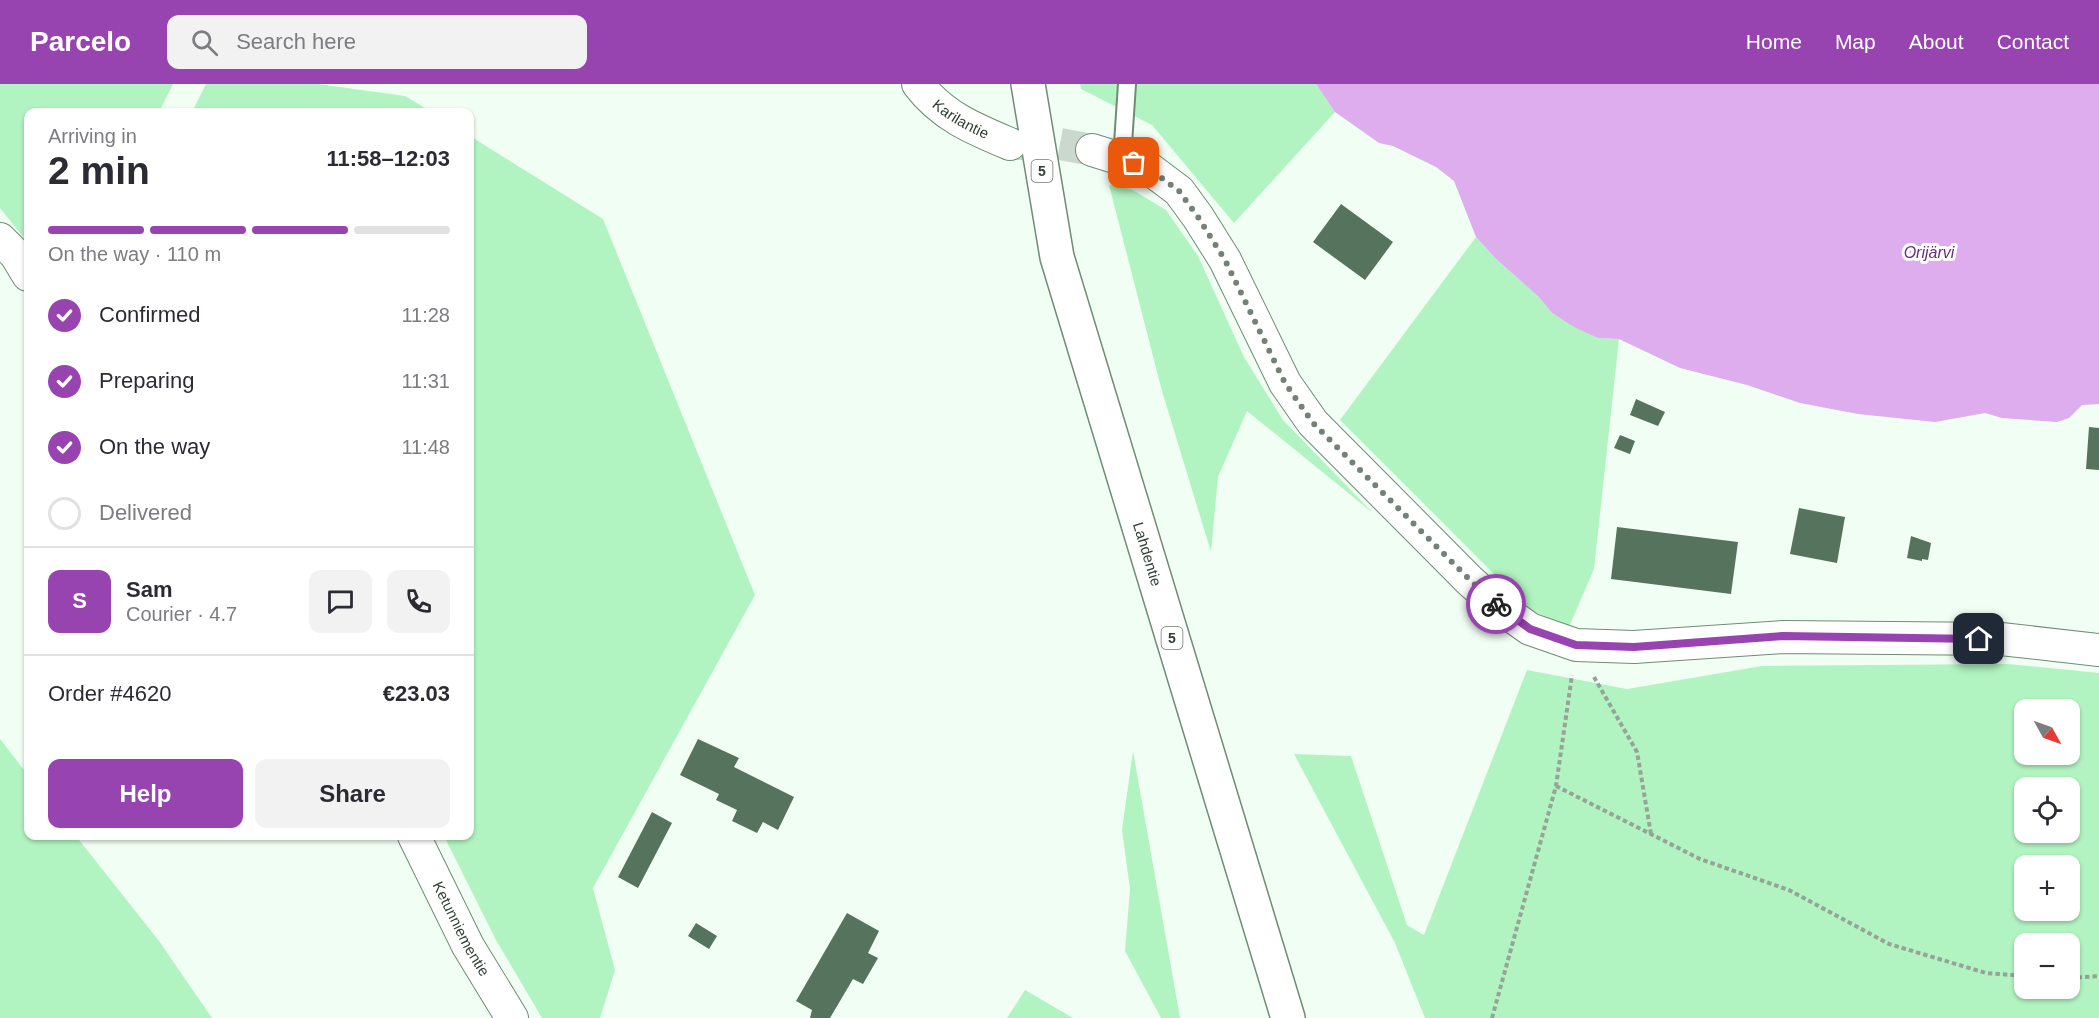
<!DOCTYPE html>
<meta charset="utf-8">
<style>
:root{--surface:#fff;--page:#f2f2f3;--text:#2b2b33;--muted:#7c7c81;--line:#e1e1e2;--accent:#9743b0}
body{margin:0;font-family:Helvetica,sans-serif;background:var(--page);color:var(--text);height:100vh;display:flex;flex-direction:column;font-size:22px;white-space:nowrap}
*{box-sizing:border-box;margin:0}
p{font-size:20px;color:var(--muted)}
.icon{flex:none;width:33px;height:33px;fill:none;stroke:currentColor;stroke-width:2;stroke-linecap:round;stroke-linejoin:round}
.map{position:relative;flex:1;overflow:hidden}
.details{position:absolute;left:24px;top:24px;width:450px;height:732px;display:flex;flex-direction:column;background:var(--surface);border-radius:12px;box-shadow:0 2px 4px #0004}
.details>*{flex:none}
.needle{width:39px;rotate:130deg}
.buttons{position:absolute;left:2014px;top:615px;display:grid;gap:12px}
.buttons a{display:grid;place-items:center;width:66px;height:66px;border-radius:12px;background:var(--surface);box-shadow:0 2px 4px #0004;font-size:30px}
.pin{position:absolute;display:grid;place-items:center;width:51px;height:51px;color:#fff;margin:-26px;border-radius:12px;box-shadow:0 3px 9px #0006}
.courier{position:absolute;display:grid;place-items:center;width:60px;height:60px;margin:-30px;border:4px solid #9743b0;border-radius:50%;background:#fff;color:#222;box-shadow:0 2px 8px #0007}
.head em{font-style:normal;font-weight:700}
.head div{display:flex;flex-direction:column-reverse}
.head{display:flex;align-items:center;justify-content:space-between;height:102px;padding:0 24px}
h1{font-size:39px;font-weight:700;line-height:45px}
.bar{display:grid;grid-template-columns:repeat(4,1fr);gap:9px 6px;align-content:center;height:72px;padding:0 24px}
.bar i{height:8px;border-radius:4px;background:var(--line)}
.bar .selected{background:var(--accent)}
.bar p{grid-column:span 4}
.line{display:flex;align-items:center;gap:15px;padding:0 24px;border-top:2px solid var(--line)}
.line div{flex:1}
.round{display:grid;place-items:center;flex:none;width:63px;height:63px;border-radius:12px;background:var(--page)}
ol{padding:0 24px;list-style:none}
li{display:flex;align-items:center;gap:18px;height:66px}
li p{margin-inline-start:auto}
li .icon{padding:6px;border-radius:50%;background:var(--accent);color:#fff;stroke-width:4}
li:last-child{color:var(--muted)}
li i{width:33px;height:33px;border:3px solid var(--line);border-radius:50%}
.primary-button{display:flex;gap:12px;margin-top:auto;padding:12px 24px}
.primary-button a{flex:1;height:69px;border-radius:12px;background:var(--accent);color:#fff;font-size:24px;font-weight:700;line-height:69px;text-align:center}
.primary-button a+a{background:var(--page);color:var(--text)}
header{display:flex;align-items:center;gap:36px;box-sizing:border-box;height:84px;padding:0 30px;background:var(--accent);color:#fff}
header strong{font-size:28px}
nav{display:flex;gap:33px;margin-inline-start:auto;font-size:21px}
.search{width:420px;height:54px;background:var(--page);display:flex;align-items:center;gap:15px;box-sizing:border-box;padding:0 21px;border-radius:12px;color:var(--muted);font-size:22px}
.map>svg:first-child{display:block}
.green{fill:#b2f4c1;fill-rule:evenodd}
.water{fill:#ddaded}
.building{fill:#56735d}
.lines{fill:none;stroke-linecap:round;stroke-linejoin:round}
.street-tunnel{stroke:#cbd8cd;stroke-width:32;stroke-dasharray:32 16;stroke-linecap:butt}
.lane-casing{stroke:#6f8c75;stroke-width:20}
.street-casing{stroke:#6f8c75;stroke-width:34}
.highway-casing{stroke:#6f8c75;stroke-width:36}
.path{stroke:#96a398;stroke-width:4;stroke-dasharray:4.5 3;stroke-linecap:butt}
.lane{stroke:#fff;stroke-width:16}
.street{stroke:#fff;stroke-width:32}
.highway{stroke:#fff;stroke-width:33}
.done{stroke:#748177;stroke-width:6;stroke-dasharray:0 10.8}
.route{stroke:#9743b0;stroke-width:8}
.labels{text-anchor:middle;stroke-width:6;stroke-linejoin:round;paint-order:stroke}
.shield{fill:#fff;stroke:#6f7871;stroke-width:1.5}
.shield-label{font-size:14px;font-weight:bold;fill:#313e34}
.street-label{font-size:15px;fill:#313e34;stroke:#fff}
.water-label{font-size:16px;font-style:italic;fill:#682f79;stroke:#fff}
</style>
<header>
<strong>Parcelo</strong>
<div class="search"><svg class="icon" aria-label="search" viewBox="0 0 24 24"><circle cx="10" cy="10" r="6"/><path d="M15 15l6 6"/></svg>Search here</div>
<nav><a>Home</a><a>Map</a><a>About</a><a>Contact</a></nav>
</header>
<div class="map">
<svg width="2099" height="934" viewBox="0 0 2099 934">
<rect width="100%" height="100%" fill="#f1fef3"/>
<path class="green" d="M0,0H173L159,28H28V159L0,124Z
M206,0H318L405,12L432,28H192Z
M1080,0H1316L1335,28L1234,139L1152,41L1081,5Z
M470,52L603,135L755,511L593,804L615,886L600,934H542L496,856L444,752H470Z
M1109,101L1131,105L1166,126L1198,172L1244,273L1283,336L1373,429L1247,327L1218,393L1211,468L1162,307Z
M1476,153L1496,175L1538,212L1552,229L1598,254L1619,255L1594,485L1569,543L1529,525L1340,336Z
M2008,580L2099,589V934H1425L1395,859L1294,670L1351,672L1407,841L1424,851L1527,586L1627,605L1762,582ZM2025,626H2070V670H2025ZM2025,704H2070V748H2025ZM2025,782H2070V826H2025ZM2025,860H2070V904H2025Z
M0,655L28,691V752H76L159,857L212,934H0Z
M1133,667L1180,934H1161L1125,867L1130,805L1122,746Z
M1025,906L1073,934H1007Z"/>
<path class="water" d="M1316,0H2099V320L2082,321L2069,334L2057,338L2002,334L1985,329L1935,338L1858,330L1800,319L1747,301L1680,284L1619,255L1598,254L1576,244L1552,229L1538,212L1496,175L1476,153L1454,97L1436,83L1393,62L1379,59L1335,28Z"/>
<path class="building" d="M1341,120L1393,158L1365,196L1313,158Z
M1636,315L1665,328L1658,342L1630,331Z
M2089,343L2099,344V386L2086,385Z
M1620,351L1635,357L1630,370L1614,364Z
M1799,424L1845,433L1837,479L1790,470Z
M1617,443L1738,458L1731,510L1611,495Z
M1911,452L1931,459L1928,476L1922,475V477L1907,474Z
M698,655L739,674L734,683L794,713L778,746L763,738L757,749L732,737L737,726L716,716L719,710L680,691Z
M652,728L672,739L638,804L618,793Z
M847,829L879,847L868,869L878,874L863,900L853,895L830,934H810L812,926L796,917Z
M696,839L717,852L709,865L688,852Z"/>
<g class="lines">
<path class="street-tunnel" d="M1012,60H1060L1092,66"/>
<defs>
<path id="lane" d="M1122,75L1127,0"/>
<g id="street">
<path id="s1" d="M918,0C942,32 974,45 1010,60"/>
<path d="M1092,66L1147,83L1179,107L1198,133L1225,176L1285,299L1313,339L1470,497L1503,526L1530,545L1576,561L1634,563L1783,553L2001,555L2099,566"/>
<path d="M0,155L16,171L28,191"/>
<path id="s2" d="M414,752L468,862L512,934"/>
</g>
<g id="highway">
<path id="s3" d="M1028,0L1057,173L1288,934"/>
</g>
</defs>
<use href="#lane" class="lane-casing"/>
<use href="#street" class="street-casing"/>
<use href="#highway" class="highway-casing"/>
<path class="path" d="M1594,593L1637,668L1651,750
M1556,702L1700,775L1789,806L1889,860L1986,889L2025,892
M2070,894L2099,892
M1492,934L1556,702L1572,591"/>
<use href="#lane" class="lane"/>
<use href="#street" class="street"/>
<use href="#highway" class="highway"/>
</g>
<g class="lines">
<path class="done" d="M1134,79L1147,83L1179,107L1198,133L1225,176L1285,299L1313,339L1470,496L1496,520"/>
<path class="route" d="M1496,520L1530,545L1576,561L1634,563L1783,552L1979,555"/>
</g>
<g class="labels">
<g class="shield">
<rect x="1031.5" y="76" width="21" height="22" rx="4.5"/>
<rect x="1161.5" y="543" width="21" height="22" rx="4.5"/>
</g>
<g class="shield-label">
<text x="1042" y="92">5</text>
<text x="1172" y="559">5</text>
</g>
<g class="street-label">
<text dy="5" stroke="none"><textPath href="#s1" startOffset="56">Karilantie</textPath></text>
<text dy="5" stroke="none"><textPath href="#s3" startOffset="486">Lahdentie</textPath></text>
<text dy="5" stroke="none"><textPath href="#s2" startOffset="104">Ketunniementie</textPath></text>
</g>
<g class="water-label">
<text x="1929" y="174">Orijärvi</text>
</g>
</g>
</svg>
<div class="buttons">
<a><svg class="needle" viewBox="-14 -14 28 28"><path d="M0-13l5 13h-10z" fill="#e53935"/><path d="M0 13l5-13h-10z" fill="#7c7c81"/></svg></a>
<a><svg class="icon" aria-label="locate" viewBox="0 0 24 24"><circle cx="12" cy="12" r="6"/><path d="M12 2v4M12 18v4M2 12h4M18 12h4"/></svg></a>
<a>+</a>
<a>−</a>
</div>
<div class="pin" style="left:1134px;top:79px;background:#ea580c"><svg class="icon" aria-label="bag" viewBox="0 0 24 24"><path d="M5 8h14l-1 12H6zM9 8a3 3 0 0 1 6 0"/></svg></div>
<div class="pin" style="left:1979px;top:555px;background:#1f2937"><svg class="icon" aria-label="home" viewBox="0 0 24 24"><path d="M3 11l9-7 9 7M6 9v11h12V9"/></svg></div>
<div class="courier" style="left:1496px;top:520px"><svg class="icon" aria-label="bike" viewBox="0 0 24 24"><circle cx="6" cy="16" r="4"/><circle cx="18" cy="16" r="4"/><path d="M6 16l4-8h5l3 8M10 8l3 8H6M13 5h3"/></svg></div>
<section class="details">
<div class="head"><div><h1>2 min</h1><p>Arriving in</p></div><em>11:58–12:03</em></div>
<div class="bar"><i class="selected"></i><i class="selected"></i><i class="selected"></i><i></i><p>On the way · 110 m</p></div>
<ol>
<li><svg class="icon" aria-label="check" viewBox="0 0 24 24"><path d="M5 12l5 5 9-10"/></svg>Confirmed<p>11:28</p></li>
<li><svg class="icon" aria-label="check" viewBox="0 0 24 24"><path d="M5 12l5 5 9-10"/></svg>Preparing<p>11:31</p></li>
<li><svg class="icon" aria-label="check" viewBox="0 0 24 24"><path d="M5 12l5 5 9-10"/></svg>On the way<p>11:48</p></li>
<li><i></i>Delivered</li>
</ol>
<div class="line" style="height:108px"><b class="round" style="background:var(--accent);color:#fff">S</b><div><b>Sam</b><p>Courier · 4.7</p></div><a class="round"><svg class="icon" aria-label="chat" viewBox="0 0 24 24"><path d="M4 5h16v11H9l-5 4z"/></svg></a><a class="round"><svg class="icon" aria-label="phone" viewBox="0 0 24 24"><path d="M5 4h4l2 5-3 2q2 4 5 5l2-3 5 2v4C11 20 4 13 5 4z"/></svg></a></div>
<div class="line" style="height:78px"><div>Order #4620</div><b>€23.03</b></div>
<div class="primary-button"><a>Help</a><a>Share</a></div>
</section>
</div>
